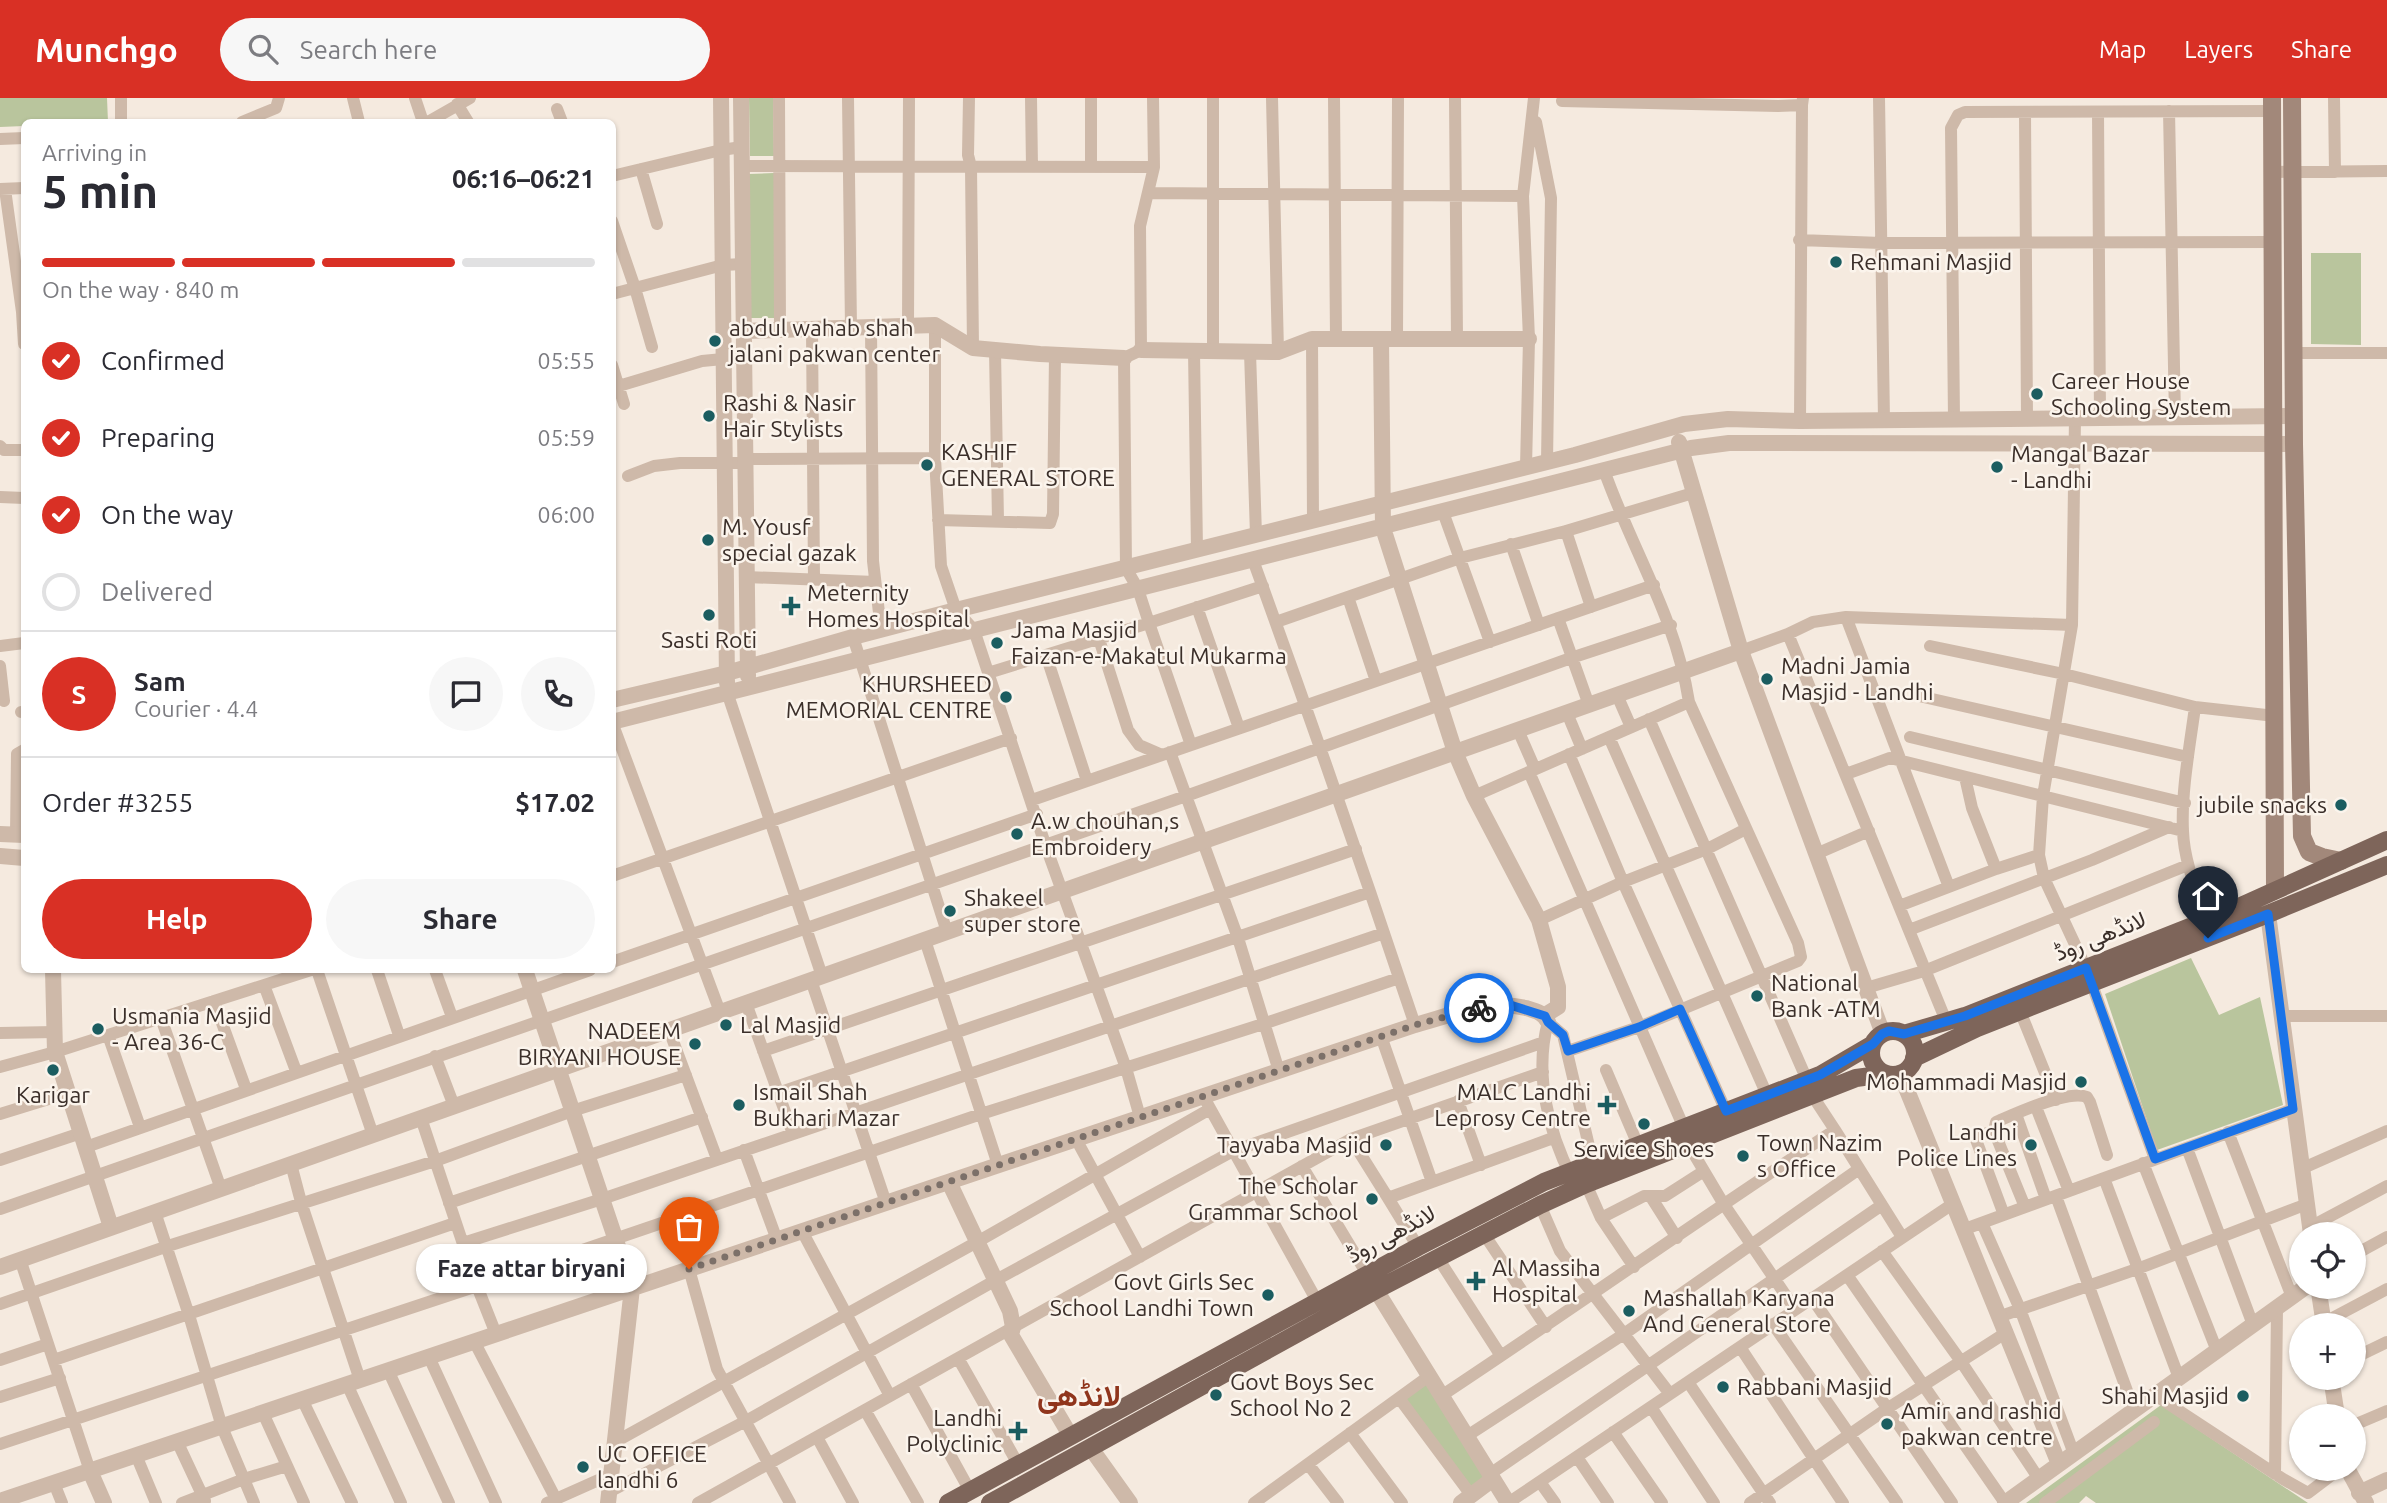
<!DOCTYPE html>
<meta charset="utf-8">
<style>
:root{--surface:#fff;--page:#f7f7f7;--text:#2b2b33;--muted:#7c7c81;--line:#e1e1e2;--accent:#d93025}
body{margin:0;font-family:Ubuntu,Vazirmatn,sans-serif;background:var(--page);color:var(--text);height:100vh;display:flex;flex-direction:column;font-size:26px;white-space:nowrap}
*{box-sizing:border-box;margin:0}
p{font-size:23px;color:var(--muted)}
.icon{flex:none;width:38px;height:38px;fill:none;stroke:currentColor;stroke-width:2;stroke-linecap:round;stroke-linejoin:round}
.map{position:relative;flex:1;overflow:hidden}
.side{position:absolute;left:21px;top:21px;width:595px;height:854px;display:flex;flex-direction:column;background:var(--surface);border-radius:10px;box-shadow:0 2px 5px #0004}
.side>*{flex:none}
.tools{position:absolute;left:2289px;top:1124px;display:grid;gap:14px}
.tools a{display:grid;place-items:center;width:77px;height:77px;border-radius:50%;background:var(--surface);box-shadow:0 2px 5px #0004;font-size:35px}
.pin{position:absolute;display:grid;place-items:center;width:60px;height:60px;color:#fff;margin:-72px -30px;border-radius:50% 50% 50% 0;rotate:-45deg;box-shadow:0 0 7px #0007}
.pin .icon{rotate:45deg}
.courier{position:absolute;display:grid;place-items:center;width:70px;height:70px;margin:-35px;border:5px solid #1a73e8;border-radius:50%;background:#fff;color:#222;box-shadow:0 2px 9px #0007}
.bubble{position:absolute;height:49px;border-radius:24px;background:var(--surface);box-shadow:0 2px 5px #0004;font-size:23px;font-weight:700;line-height:49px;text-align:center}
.summary em{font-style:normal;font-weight:700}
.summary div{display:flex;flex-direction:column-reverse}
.summary{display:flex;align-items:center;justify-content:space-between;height:119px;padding:0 21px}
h1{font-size:46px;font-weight:700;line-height:52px}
.bar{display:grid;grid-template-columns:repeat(4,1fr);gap:10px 7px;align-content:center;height:84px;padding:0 21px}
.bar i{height:9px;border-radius:5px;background:var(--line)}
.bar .selected{background:var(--accent)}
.bar p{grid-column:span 4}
.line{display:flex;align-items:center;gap:18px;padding:0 21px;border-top:2px solid var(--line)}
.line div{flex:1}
.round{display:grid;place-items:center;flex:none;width:74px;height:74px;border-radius:37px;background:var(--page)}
ol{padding:0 21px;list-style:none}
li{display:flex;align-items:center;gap:21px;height:77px}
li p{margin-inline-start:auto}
li .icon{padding:7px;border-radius:50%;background:var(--accent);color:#fff;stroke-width:4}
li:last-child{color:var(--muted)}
li i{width:38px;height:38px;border:4px solid var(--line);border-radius:50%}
.primary-button{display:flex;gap:14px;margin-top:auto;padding:14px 21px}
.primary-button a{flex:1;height:80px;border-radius:42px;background:var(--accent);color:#fff;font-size:28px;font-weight:700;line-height:80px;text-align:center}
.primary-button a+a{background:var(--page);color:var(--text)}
header{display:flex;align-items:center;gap:42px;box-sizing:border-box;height:98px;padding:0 35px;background:var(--accent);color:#fff}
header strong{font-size:33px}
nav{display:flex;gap:38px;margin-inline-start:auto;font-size:24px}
.search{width:490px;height:63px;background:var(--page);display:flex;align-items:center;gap:18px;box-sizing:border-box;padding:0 24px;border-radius:38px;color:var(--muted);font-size:26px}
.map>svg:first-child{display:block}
.green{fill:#b9c59d}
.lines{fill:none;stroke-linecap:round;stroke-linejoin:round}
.minor{stroke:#ceb9a9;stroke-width:12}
.tertiary{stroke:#ceb9a9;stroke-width:16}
.secondary{stroke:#a2887a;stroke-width:18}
.primary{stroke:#7e655a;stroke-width:18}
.done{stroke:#7c7069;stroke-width:7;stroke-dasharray:0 12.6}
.route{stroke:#1a73e8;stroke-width:9}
.poi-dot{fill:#1b5d60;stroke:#fbf4ec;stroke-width:2.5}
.labels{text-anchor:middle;stroke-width:5;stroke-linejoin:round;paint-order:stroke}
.poi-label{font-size:23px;fill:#3b2f2a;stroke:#fbf4ec;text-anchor:start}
.street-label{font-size:23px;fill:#3b2f2a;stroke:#fbf4ec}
.district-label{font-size:30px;font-weight:bold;fill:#90351c;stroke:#fbf4ec}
</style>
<header>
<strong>Munchgo</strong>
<div class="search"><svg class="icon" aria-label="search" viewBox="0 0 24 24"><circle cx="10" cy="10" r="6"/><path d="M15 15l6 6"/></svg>Search here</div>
<nav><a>Map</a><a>Layers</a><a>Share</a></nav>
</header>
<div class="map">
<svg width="2387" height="1405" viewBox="0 0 2387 1405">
<rect width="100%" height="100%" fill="#f5eadf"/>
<path class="green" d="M0,0H107L108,24H24V28L0,29Z
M749,0H773L774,58H750Z
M774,75L776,220H751L749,76Z
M2311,155H2361V247L2311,246Z
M2191,860L2219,917L2260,899L2283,1007L2157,1052L2105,896Z
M1429,1278L1493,1381L1471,1397L1399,1300Z
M2161,1307L2308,1405H2096L2086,1398L2079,1405H2026Z"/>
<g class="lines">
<path class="minor" d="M121,0V24
M353,0L359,24
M415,0L423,24
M779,0L780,232
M848,0L851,230
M969,0L968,57L971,69L973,250
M1031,0L1032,69
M1213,0V253
M1272,0L1278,254
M1334,0L1336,241
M1455,0L1457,241
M1879,0L1884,322
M2334,0L2335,74
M1562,3L1778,8L1802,7L1803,0
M457,6L468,24
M557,11L562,24
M2169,13L2175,319
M2025,14L2027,321
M2098,14L2100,320
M242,24L276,10L279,0
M428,24L470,0
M1536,24L1551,100L1547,364
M0,41L24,40
M742,68L1154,69
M1091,69V0
M641,71L657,126
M2273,74L2387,73
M612,78L721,52L742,49
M0,91L24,90
M5,91L22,214L24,246
M1148,95L1523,98
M612,123L635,190L652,249
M1799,142L1881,145L2274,144
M612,196L723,167L743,166
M935,227V360L941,468L956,512L974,532L1045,746L1126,970L1140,1019
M908,228L909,0
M871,229L873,463L881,532
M812,231L814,481
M1312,241L1313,423
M1397,241L1398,0
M995,252L998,423
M1194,253L1197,452
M1250,254L1256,437
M2293,255H2387
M612,267L624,306
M612,290L702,263L744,259
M2075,320L2072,527L2043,698L2039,757L2044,780L2086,870L2155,1061
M1954,322L1951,30L1958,17L1965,14L2273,13
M1800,323L1802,7
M0,348L4,352H24
M745,361L935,360
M1526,369L1529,241L1523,98L1534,0
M628,378L654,368L680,365H745
M0,399L24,400
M1443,414L1490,544
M938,422L1050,425L1053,416L1055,257
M1566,433L1591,509
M1511,446L1539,527
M1253,462C1309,616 1363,771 1415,927
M746,479L875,484
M1348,499L1376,583
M1197,509L1239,630
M1846,519L1949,789
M1558,520L1589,607
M1276,524L1460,460L1566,433L1693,395
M1788,536L1946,923
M853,539L947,834
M1099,541L1128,632L1139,647L1162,657
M0,548L24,545
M1930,548L2064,576L2195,609L2275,618
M1741,553L1788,536L1813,524L1846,519L2072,527
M1046,557L1087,683
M0,568L4,603
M988,575L1149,525L1138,491L1126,470L1124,260L1141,252L1140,128L1154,69L1153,0
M727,594L822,878
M1617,597L1631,629
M1919,598L2188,659
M2195,609C2190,647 2181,694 2183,733C2184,764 2197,793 2207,822
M21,614H24
M1567,615L1582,651
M1649,621L1807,982
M612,624L720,914
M1518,632L1535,671
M1609,639L1767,997
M1910,639L2185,705
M1191,647L1149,525L1263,488
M1170,654L1238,840L1279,973
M1569,656L1623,784L1726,1013
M1529,674L1684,1030
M1846,676L1890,660L2183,733
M1965,679L1972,710L1996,771
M1474,698L1689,604
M1032,702L1654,487
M16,737L17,656L24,652
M1816,756L1869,733
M612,778L1011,640
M1899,808L1996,771L2039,757
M1539,822L1623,784L1707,751L1746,731
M1909,832L2092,762L2169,729
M925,842L998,1067
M612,864L1037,716
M317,872L373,1037
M377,872L399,937
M435,872L452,919
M811,882L886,1105
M264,887L296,973
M1866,890L1924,873L2188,767
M214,903L246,991
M746,905L793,1036
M2020,913L2056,1002
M2281,918H2387
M161,920L221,1091
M669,932L717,1061
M0,935L55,934
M108,937L140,1029
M1381,938L1432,1084
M763,953L1356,751
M1568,953L1639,929L1798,863L1801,859L1798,845L1689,604C1676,519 1632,452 1604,372
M435,958L454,1008
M0,969L55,954L311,872
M1606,972L1638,1047
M778,995L1370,794
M1812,997L1835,1032
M1458,1003L1481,1067
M1207,1005L1317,1203
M2036,1009L2069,1093
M0,1016L68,995
M2016,1016L2046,1101
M421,1020L477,1188L496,1236
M1994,1033L1975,1039L2004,1117
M2228,1034L2292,1199
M1076,1041L1140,1159
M1351,1041L1388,1100
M1688,1046L1723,1105L1795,1211
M86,1049L590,872
M2187,1050L2253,1227
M744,1052L777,1142
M0,1062L81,1035
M2143,1065L2217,1253
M291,1066L301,1104L360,1282
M1302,1068L1367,1176
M2301,1071L2387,1033
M1572,1080C1548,1034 1534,975 1548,924L1563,937L1589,1048L1595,1063
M2104,1080L2179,1280
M1586,1086L1601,1120L1634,1169
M2056,1098L2134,1312
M1651,1099L1677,1140
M449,1105L702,1019
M1540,1107L1560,1153L1670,1296
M2025,1109L1994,1033L1996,1024C2015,1016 2068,991 2087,999L2090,1004L2107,1057
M0,1111L1186,698L1571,560L1671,527
M155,1114L189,1217L222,1329L254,1405
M1601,1120L1644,1098H1665L1704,1073
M1982,1125L2020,1211L2074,1356
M2310,1129L2387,1088
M1965,1131L2293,1011
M802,1133L890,1298
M1484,1136L1546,1229
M463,1145L602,1101L1384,835
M1418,1149L1388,1100L1553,1040
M1882,1153L1960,1262L2039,1381
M2354,1157L2387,1139
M1438,1160L1501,1258
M20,1161L90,1373
M689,1171L717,1271L790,1405
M1847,1177L2005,1405
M1812,1200L1952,1405
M0,1206L168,1148L435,1063L572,1013L686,977
M2001,1218L2137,1171L2307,1106
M2323,1225L2387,1191
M1773,1226L1897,1405
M474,1243L558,1405
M1740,1249L1843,1405
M429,1259L496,1405
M958,1260L1018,1366
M2354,1260L2387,1244
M0,1262L48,1246
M54,1262L455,1125
M388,1272L449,1405
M1688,1284L1770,1405
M347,1286L401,1405
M911,1286L970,1393
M2155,1297L2283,1381L2308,1395L2341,1370
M1441,1298C1574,1210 1702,1119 1835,1032L1902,1139
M0,1299L60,1280
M1399,1300L1471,1397
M302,1301L352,1405
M1651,1309L1714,1405
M865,1312L918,1405
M263,1315L304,1405
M2354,1327L2387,1313
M1613,1334L1662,1405
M1350,1335L1402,1405
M1467,1338L1624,1236L1859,1071
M817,1339L853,1405
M177,1343L205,1403
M615,1344L977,1144L1210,1011
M0,1346L477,1188L981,1016L1263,926L1399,880
M136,1357L156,1405
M1577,1359L1608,1405
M1308,1366L1338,1405
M1490,1376L1882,1107
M2275,1376L2277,1210
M1540,1384L1555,1405
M54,1385L62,1405
M609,1394L746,1323L996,1182L1233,1053L1544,944
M182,1405L244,1381L287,1368
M547,1405L612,1376
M698,1405L1351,1041L1543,974
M1254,1405L1429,1278
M1508,1405L1954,1105
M1750,1405L1888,1310L2007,1234
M2045,1405L2154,1324"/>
<path class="tertiary" d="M721,0L727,585
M741,0L748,578
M744,233L935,227L973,250L1040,256L1124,260
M1381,241L1383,430L1455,654L1474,698L1539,822L1558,889V909L1545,917
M1141,252L1278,254L1312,241H1529
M1679,344L1741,553L1883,936
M612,602L727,575L853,539L956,512L1575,357L1684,326L1728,321L1800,323L2294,318
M612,624L1691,350L1729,345L2294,346
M0,736L24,737
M0,758L24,760
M2268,816L2311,1136
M53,872L55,954L111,1129
M525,872L632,1190L608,1405
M1900,975L2059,1366
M949,1084L1010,1213L1013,1229L1011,1237L1070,1337
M0,1169L1741,553
M2318,1188L2324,1227
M1376,1192L1508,1405
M2331,1279L2337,1318
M1090,1349L1130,1405
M2347,1370L2366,1405
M90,1373L104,1405
M2359,1395L2387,1382
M0,1403L1415,927C1452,917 1488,901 1526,910C1536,913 1544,915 1548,924
M1461,1405L1493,1381
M2005,1405L2307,1188"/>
<path class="secondary" d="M2272,0L2275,792
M2292,0L2294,346L2302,738L2309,754L2322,759L2341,763"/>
<path class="primary" d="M1871 955a22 22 0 1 1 44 0a22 22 0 1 1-44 0Z
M1904,936L1965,918L2230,813L2387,742
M1914,960L1977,930L2268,816L2387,767
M948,1405L1418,1149L1544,1084L1820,977L1873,946
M990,1405L1376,1192L1540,1107L1586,1086L1856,980L1886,976"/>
</g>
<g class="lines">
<path class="done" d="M689,1171L1415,927L1479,910"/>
<path class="route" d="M1479,910L1507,906L1545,918L1548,924L1563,937L1568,953L1639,929L1680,911L1726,1013L1820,977L1873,946L1882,936L1889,933L1904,936L1965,918L2086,870L2155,1061L2293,1011L2268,816L2208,840"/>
</g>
<g class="poi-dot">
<circle cx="1836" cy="164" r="7"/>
<circle cx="715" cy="243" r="7"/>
<circle cx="2037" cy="296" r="7"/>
<circle cx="709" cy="318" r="7"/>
<circle cx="927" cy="367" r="7"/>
<circle cx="1997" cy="369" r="7"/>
<circle cx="708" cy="442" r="7"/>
<path d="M787.5 497.5h7v7h7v7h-7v7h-7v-7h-7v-7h7z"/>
<circle cx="709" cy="517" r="7"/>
<circle cx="997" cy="545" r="7"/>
<circle cx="1767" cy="581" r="7"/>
<circle cx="1006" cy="599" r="7"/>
<circle cx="2341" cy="707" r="7"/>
<circle cx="1017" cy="736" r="7"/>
<circle cx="950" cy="813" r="7"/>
<circle cx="1757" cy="898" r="7"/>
<circle cx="726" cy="927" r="7"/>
<circle cx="98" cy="931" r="7"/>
<circle cx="695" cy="946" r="7"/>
<circle cx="53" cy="972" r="7"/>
<circle cx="2081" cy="984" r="7"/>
<circle cx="739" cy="1007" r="7"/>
<path d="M1603.5 996.5h7v7h7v7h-7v7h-7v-7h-7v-7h7z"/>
<circle cx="1644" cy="1026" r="7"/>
<circle cx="1386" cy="1047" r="7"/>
<circle cx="2031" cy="1047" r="7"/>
<circle cx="1743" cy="1058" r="7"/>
<circle cx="1372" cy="1101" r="7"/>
<path d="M1472.5 1172.5h7v7h7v7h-7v7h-7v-7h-7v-7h7z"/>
<circle cx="1268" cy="1197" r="7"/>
<circle cx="1629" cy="1213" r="7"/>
<circle cx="1723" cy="1289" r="7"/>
<circle cx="1216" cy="1297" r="7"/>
<circle cx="2243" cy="1298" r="7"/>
<circle cx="1887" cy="1326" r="7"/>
<path d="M1014.5 1322.5h7v7h7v7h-7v7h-7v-7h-7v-7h7z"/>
<circle cx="583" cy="1369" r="7"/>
</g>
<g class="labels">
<g class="poi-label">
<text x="1850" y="172">Rehmani Masjid</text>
<text x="729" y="238">abdul wahab shah<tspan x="729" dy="26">jalani pakwan center</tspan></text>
<text x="2051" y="291">Career House<tspan x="2051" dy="26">Schooling System</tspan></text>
<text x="723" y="313">Rashi &amp; Nasir<tspan x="723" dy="26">Hair Stylists</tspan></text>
<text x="941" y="362">KASHIF<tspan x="941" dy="26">GENERAL STORE</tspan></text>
<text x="2011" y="364">Mangal Bazar<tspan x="2011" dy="26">- Landhi</tspan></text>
<text x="722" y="437">M. Yousf<tspan x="722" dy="26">special gazak</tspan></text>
<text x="807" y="503">Meternity<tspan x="807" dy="26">Homes Hospital</tspan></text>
<text x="1011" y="540">Jama Masjid<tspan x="1011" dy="26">Faizan-e-Makatul Mukarma</tspan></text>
<text x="709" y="550" text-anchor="middle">Sasti Roti</text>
<text x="1781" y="576">Madni Jamia<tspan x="1781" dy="26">Masjid - Landhi</tspan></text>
<text x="992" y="594" text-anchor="end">KHURSHEED<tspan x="992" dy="26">MEMORIAL CENTRE</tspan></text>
<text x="2327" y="715" text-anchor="end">jubile snacks</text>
<text x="1031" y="731">A.w chouhan,s<tspan x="1031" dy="26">Embroidery</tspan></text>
<text x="964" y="808">Shakeel<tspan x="964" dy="26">super store</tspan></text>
<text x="1771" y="893">National<tspan x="1771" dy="26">Bank -ATM</tspan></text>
<text x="112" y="926">Usmania Masjid<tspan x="112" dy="26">- Area 36-C</tspan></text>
<text x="740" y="935">Lal Masjid</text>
<text x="681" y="941" text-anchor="end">NADEEM<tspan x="681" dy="26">BIRYANI HOUSE</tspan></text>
<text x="2067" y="992" text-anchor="end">Mohammadi Masjid</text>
<text x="753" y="1002">Ismail Shah<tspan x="753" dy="26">Bukhari Mazar</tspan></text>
<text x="1591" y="1002" text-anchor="end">MALC Landhi<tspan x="1591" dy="26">Leprosy Centre</tspan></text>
<text x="53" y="1005" text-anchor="middle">Karigar</text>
<text x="2017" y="1042" text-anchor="end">Landhi<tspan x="2017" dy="26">Police Lines</tspan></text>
<text x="1757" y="1053">Town Nazim<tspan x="1757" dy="26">s Office</tspan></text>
<text x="1372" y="1055" text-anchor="end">Tayyaba Masjid</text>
<text x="1644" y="1059" text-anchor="middle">Service Shoes</text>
<text x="1358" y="1096" text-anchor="end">The Scholar<tspan x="1358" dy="26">Grammar School</tspan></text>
<text x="1492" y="1178">Al Massiha<tspan x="1492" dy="26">Hospital</tspan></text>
<text x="1254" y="1192" text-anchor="end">Govt Girls Sec<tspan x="1254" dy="26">School Landhi Town</tspan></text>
<text x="1643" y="1208">Mashallah Karyana<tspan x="1643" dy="26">And General Store</tspan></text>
<text x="1230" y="1292">Govt Boys Sec<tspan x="1230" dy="26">School No 2</tspan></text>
<text x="1737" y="1297">Rabbani Masjid</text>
<text x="2229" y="1306" text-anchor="end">Shahi Masjid</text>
<text x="1901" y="1321">Amir and rashid<tspan x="1901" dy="26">pakwan centre</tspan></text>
<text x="1002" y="1328" text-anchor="end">Landhi<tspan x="1002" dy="26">Polyclinic</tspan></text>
<text x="597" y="1364">UC OFFICE<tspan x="597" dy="26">landhi 6</tspan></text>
</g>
<g class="street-label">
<text transform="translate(2100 838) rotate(-22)" y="8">لانڈھی روڈ</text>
<text transform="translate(1391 1136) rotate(-28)" y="8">لانڈھی روڈ</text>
</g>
<g class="district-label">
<text x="1079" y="1308">لانڈھی</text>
</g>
</g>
</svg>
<div class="tools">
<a><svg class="icon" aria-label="locate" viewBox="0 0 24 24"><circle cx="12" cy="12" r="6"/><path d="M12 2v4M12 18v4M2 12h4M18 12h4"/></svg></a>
<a>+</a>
<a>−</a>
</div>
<div class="pin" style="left:689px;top:1171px;background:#ea580c"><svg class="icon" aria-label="bag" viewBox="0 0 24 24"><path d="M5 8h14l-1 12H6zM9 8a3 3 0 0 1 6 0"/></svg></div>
<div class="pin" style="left:2208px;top:840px;background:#1f2937"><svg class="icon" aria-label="home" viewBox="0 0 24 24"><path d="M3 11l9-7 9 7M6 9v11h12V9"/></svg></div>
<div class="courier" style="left:1479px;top:910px"><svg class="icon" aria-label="bike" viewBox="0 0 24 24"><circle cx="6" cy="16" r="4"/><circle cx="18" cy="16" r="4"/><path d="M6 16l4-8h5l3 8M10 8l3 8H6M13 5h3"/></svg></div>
<div class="bubble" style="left:416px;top:1146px;width:231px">Faze attar biryani</div>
<section class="side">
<div class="summary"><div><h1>5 min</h1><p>Arriving in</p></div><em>06:16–06:21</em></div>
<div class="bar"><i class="selected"></i><i class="selected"></i><i class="selected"></i><i></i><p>On the way · 840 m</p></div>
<ol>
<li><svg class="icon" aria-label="check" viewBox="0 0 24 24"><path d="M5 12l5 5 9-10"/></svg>Confirmed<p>05:55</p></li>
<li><svg class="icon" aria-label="check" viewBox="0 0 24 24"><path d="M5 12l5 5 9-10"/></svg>Preparing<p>05:59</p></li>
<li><svg class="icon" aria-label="check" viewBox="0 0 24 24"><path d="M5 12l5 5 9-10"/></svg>On the way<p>06:00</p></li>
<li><i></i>Delivered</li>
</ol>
<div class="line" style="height:126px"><b class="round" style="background:var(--accent);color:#fff">S</b><div><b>Sam</b><p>Courier · 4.4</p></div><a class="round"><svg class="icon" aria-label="chat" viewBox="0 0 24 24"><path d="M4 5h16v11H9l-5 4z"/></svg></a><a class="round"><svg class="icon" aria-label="phone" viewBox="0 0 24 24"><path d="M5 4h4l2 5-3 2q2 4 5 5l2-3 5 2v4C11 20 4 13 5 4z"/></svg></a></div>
<div class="line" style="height:91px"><div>Order #3255</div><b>$17.02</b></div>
<div class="primary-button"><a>Help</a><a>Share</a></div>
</section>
</div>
